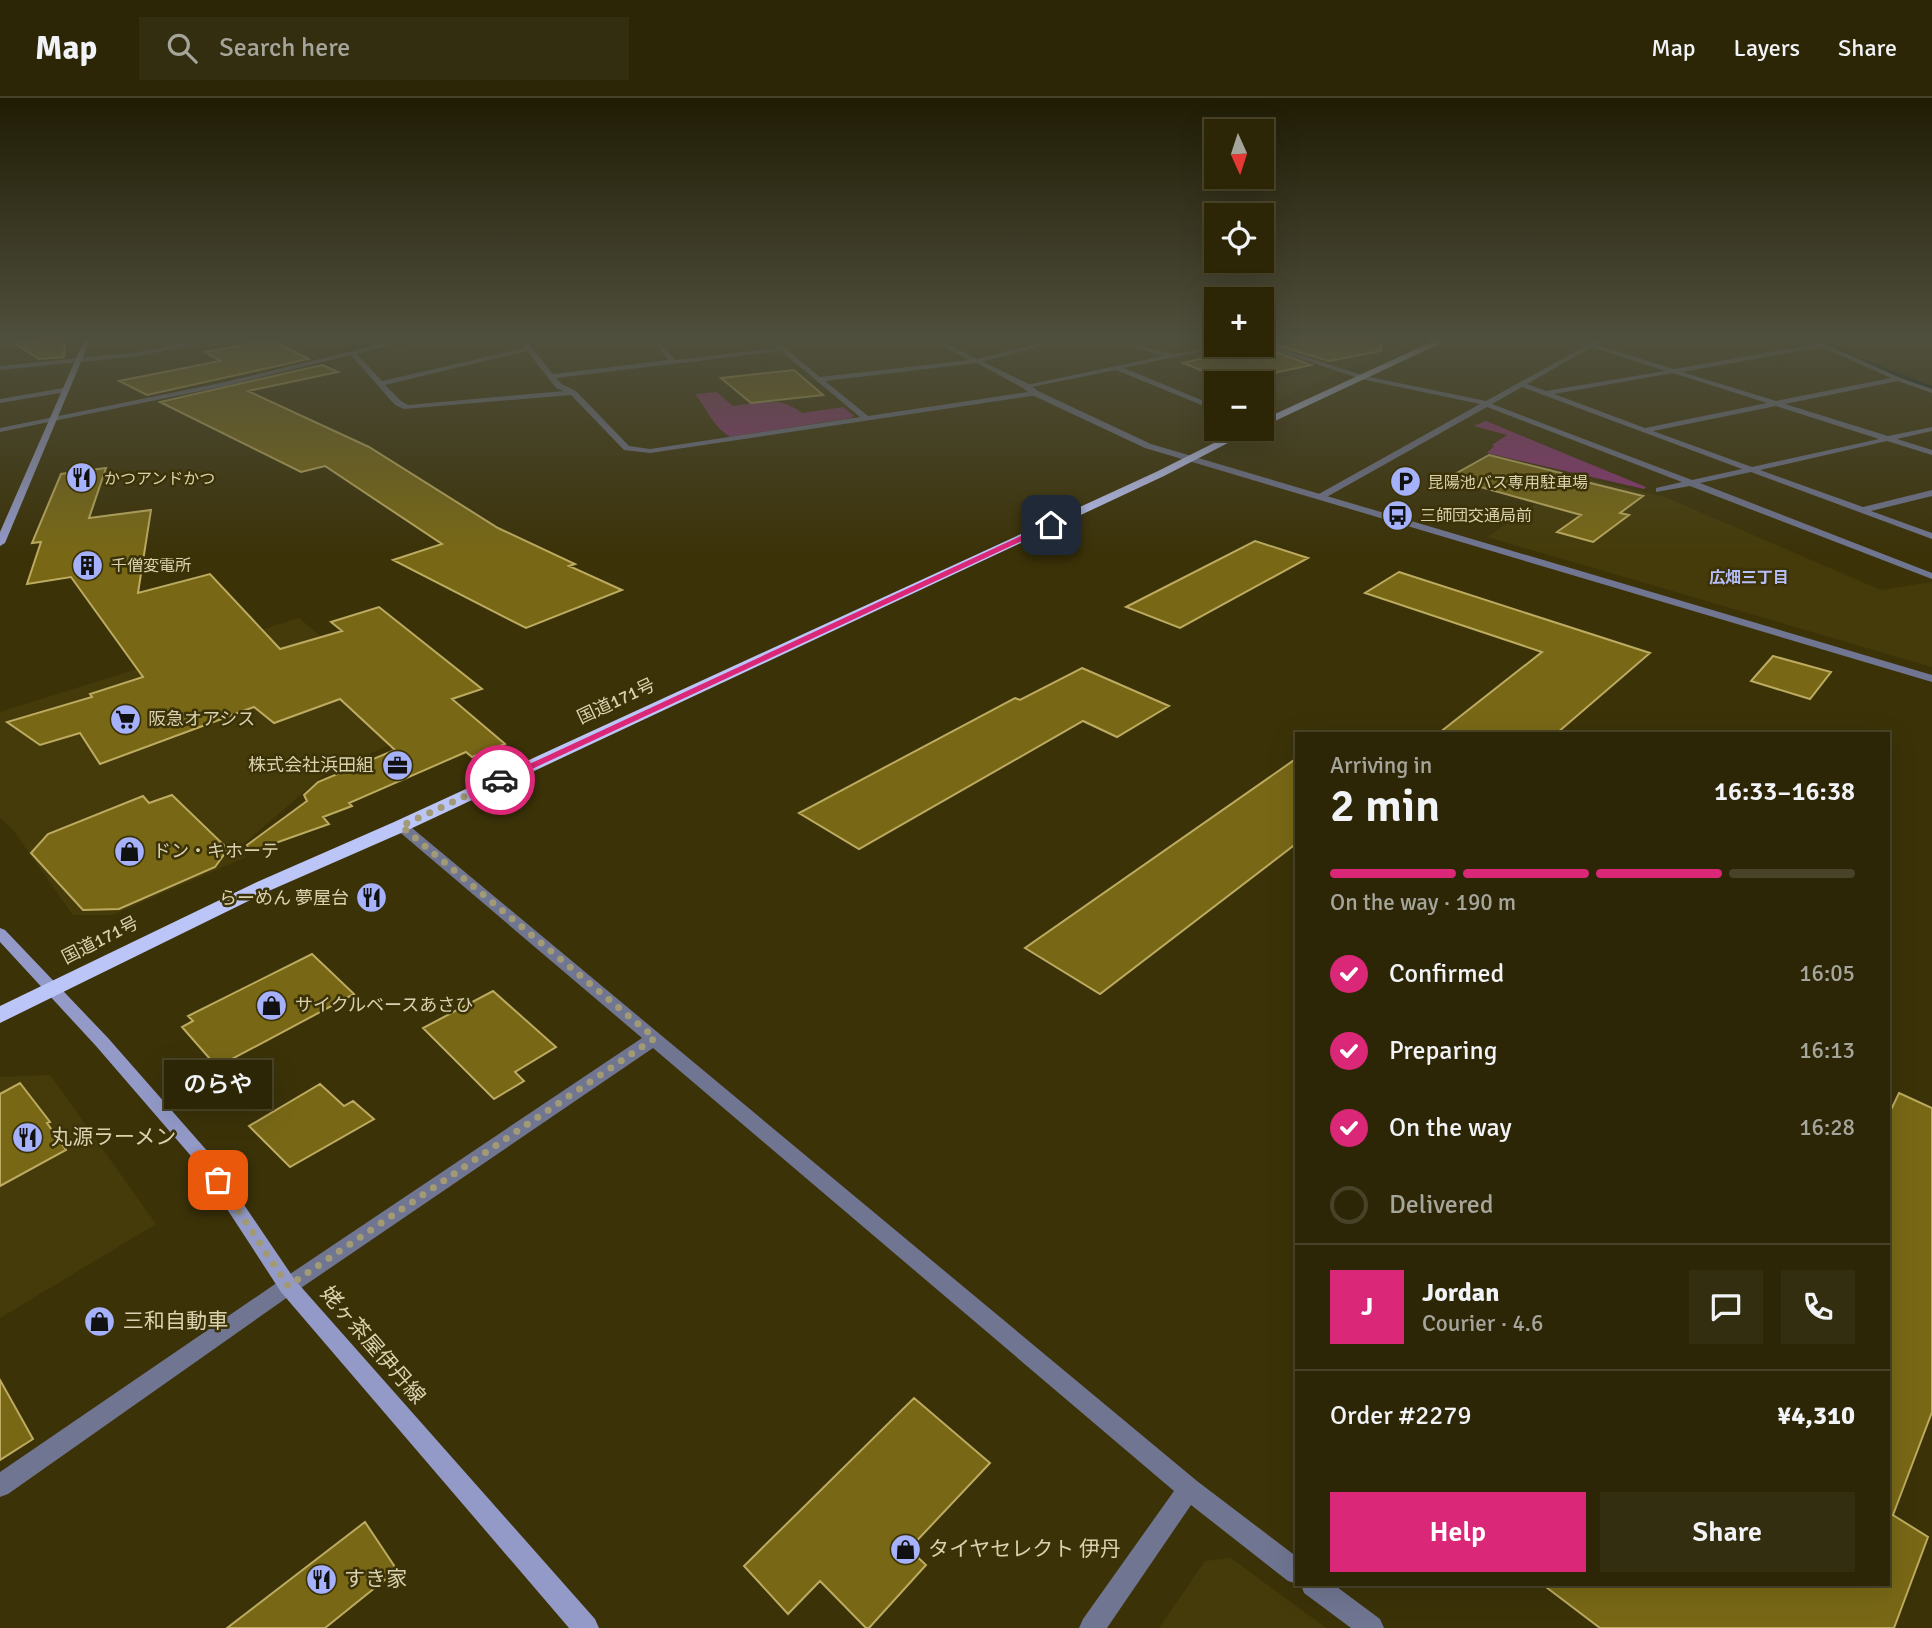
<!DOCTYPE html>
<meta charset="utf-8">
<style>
:root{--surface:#2c2606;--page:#342e10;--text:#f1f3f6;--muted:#a6a59b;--line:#484328;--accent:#db2777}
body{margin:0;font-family:Signika,"Noto Sans JP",sans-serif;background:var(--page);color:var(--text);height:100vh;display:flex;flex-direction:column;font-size:26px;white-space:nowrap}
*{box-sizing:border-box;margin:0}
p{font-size:23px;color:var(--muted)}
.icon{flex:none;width:38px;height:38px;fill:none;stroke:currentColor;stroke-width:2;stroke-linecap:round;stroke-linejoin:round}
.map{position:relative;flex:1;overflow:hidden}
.sheet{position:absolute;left:1295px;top:634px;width:595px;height:854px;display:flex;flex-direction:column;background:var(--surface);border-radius:0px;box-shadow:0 7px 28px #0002,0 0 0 2px var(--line)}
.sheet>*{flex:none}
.needle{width:46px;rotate:177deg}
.fabs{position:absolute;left:1204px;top:21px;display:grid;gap:14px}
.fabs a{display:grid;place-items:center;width:70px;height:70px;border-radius:0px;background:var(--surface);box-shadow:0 7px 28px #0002,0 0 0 2px var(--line);font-size:35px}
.pin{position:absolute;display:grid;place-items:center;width:60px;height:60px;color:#fff;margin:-30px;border-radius:14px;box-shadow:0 4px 10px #0006}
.courier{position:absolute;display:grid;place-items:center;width:70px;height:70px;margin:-35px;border:5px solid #db2777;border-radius:50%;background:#fff;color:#222;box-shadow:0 2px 9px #0007}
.bubble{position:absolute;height:49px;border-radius:0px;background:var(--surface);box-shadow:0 7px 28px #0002,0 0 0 2px var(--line);font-size:23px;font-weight:600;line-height:49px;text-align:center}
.overview em{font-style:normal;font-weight:600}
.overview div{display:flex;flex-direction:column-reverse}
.overview{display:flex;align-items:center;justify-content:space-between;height:119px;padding:0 35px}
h1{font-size:46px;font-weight:600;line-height:52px}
.bar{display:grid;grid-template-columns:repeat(4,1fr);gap:10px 7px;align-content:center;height:84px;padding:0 35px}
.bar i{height:9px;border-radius:5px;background:var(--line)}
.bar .active{background:var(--accent)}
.bar p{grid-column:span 4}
.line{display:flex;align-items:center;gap:18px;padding:0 35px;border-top:2px solid var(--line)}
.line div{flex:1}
.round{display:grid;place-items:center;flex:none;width:74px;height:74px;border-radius:0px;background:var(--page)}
ol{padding:0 35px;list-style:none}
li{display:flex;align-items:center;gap:21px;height:77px}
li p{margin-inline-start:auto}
li .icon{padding:7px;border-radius:50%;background:var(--accent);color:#fff;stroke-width:4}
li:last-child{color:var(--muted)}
li i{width:38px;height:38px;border:4px solid var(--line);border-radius:50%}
.action{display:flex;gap:14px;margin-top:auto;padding:14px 35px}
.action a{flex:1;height:80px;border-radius:0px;background:var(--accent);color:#fff;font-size:28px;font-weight:600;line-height:80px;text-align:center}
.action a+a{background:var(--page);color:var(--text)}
header{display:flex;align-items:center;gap:42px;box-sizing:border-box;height:98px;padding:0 35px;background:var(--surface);border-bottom:2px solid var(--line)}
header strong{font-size:33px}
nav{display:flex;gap:38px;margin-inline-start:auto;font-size:24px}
.search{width:490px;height:63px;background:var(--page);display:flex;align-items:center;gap:18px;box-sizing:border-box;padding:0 24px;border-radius:0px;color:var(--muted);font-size:26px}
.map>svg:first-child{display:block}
.built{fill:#453b0a}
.green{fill:#8b3678}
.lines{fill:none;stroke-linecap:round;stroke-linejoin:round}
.stream{fill:#072026;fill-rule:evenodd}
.building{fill:#786816;stroke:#bcab60;stroke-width:2}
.minor{fill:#707592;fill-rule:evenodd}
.tertiary{fill:#707592;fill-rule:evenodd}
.secondary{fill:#939ac8;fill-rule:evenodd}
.trunk{fill:#bcc5f8;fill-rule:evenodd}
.route{fill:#db2777}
.done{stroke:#a29a74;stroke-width:7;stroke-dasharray:0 12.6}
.labels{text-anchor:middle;stroke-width:5;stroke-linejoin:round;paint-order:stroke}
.far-poi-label{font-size:16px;fill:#dad2ae;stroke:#3b3208;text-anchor:start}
.far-neighbourhood-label{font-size:16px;font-weight:bold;fill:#b5bef6;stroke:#3b3208}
.street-label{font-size:18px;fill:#dad2ae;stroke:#3b3208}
.poi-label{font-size:18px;fill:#dad2ae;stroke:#3b3208;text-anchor:start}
.near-poi-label{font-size:21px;fill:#dad2ae;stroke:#3b3208;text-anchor:start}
.near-street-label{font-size:21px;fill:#dad2ae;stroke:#3b3208}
</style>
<header>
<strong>Map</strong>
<div class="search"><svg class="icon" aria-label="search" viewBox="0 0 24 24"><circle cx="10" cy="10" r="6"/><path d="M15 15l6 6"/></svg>Search here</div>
<nav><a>Map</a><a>Layers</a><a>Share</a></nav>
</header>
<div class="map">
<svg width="1932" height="1530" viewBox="0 0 1932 1530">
<rect width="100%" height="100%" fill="#3b3208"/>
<path class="built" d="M1350,240L1396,250L1347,271L1317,262L1334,255Z
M1332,271L1339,274L1272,305L1262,300V285H1249Z
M1577,378L1665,399L1881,492L1932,484V569L1487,439Z
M299,520L429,629L325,676L240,749L246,759L113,817H73L13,732L0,720V614Z
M50,977L156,1126L0,1220V979Z
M1231,1460L1326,1530H1159L1205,1463Z"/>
<path class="green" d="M717,294L733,308C761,305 778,297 802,315L843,309L854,318L850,320L730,339C711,326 709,313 695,296Z
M1486,323L1646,389L1644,391L1487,355L1494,348L1492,347L1507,337L1474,328Z"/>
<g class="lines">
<path class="stream" d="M353,240H357L359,247L350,255H346V253L354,247Z
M418,240H427L364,255L362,254Z
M511,240H516L519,244L515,245Z
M638,240H714L533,245L531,244L533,243Z
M1815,240H1821L1858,259L1932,288V292L1854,261Z"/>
</g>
<path class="building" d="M65,240L64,259L39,261L14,245Z
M1262,240H1380L1381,253L1329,263L1262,243Z
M270,242L309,261L147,297L119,283L220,263L205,254Z
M1232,247H1257L1311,267L1231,284L1183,265L1233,253L1225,251Z
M322,267L338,274L248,293L369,349L498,430L575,466L569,468L622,492L526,530L393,462L442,446L325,368L301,374L160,304Z
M794,272L823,297L751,305L721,280Z
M1489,357L1561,375L1558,377L1643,398L1620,415L1629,417L1593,444L1557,434L1581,417L1448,380Z
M106,370L89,420L151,412L138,495L210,476L280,551L342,533L331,524L379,509L482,591L452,601L505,646L472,659L466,654L349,705L352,708L323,719L329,726L250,754L247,747L307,703L304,697L318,684L395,652L340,601L274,625L254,609L100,666L80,635L40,647L7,624L92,599L90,596L143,579L71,479L27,486L41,444L32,445L61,376Z
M1255,443L1308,460L1180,530L1126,509Z
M1399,474L1650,555L1557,635H1439L1542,554L1365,495Z
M1773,558L1831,574L1810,601L1751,583Z
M1082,570L1169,608L1117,639L1083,623L859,751L799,715L1015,600L1020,602Z
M1297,660V745L1100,896L1025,850Z
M172,697L228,751L215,769L119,811L83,812L31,755L48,736L143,698L149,705Z
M312,856L354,896L217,969L182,929L193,923L188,918Z
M493,893L556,949L515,974L524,983L494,1001L423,930Z
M20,985L50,1024L47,1025L66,1052L0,1088V996Z
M320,986L344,1008L353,1003L374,1021L290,1069L249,1028Z
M1899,995L1932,1010V1314L1893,1417L1928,1439L1894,1530H1600L1542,1486H1888V1018Z
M0,1282L33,1341L0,1362Z
M914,1300L990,1365L909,1451L926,1467L869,1530H866L820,1483L788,1516L744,1468Z
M365,1424L397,1472L325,1530H227Z"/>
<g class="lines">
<path class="minor" d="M210,240H224L139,258L0,272V268L139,254Z
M405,240H417L357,256L382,283L525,250L517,240H524L553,276L668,262L656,246L659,244L675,262L777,250L766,240H773L820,279L969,262L928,240H936L977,261L1062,240H1074L977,265L825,283L868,318L1035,293L1038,297L650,355L624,352L571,297L404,311L395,307L351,257L225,288L0,334V330L225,284ZM527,253L556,290L564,293L408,307L401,303L385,287ZM781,253L860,319L650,351L629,348L576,293L562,286L556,280Z
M1105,240C1127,240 1147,252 1169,255C1186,258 1210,247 1229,247L1124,270L1216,308V313L1116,272L1026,290L1022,288L1163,258Z
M1546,240L1590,245L1599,240H1627L1597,247L1674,271L1816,246L1811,243L1814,241L1900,280L1932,291V295L1898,283L1785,306L1888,338L1932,329V333L1897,341L1932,352V357L1887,343L1760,372L1863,409L1932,392V398L1871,413L1932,435V441L1751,374L1700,385L1932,475V481L1690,388L1656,394V390L1682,384L1487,309L1323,401H1317V397L1480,306L1361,281L1259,247L1264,245L1365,278L1486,303L1585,248ZM1592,249L1665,273L1546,293L1527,286ZM1822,249L1891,280L1776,303L1682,274ZM1673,275L1767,305L1645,330L1554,296ZM1522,289L1742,371L1692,382L1492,306ZM1776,308L1879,341L1752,369L1653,333Z
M63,290L66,294L0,305V301Z
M401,724L406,725L1197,1383L1297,1459L1298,1486L1288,1483L1191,1407L1107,1530H1079L1083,1521L1174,1393L653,950L295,1194L8,1396L0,1399V1374L281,1182L642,940L396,731L394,728Z
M1301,1486H1333L1380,1521L1384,1530H1351L1304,1495Z"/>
<path class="tertiary" d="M975,262H979L1029,286L1038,293L1151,346L1932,577V584L1145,350L1032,297L1023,290L975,264Z"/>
<path class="secondary" d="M85,240H91L5,445L0,448V434Z
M0,830L5,832L108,940L209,1055L295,1182L595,1521L599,1530H569L281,1194L197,1065L96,948L0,844Z"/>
<path class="trunk" d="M1440,240H1452L1262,329V322Z
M1242,331H1255L1164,378L408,732L271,792L0,925V908L257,784L394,724L1156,374Z"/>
</g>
<linearGradient id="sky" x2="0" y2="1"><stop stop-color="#201c04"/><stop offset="0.53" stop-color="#4f4f3d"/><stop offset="1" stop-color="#4f4f3d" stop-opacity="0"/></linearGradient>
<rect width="1932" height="454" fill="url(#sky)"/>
<path class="route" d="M1051,424L1054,428L504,684L495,682Z"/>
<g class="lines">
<path class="done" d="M218,1082L288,1188L655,940L401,728L500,682"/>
</g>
<defs>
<symbol id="restaurant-disc" viewBox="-11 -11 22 22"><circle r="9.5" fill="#a6b1fc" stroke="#3b3208"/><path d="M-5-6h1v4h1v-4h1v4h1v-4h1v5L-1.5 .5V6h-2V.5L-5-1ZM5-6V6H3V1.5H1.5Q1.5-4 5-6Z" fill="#111"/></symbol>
<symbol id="parking-disc" viewBox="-11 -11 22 22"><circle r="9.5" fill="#a6b1fc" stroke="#3b3208"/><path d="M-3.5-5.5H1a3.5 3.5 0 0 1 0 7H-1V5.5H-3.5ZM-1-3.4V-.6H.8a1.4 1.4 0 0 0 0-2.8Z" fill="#111"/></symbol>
<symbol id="bus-disc" viewBox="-11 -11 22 22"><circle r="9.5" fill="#a6b1fc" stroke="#3b3208"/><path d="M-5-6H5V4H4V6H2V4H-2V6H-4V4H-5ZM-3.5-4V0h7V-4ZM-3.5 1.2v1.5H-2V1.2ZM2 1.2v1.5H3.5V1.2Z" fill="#111"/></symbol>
<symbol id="building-disc" viewBox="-11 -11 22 22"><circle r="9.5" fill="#a6b1fc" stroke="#3b3208"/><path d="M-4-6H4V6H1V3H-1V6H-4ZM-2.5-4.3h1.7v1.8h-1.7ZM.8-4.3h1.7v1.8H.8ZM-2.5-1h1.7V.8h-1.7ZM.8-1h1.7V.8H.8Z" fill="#111"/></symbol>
<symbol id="supermarket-disc" viewBox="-11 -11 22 22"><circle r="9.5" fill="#a6b1fc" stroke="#3b3208"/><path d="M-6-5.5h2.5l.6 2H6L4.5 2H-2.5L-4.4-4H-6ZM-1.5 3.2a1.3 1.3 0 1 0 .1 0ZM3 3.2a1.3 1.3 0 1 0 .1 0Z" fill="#111"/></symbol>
<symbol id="office-disc" viewBox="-11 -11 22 22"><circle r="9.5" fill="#a6b1fc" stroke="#3b3208"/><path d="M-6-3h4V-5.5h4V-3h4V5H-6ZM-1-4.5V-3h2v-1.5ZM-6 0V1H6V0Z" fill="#111"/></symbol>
<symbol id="shop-disc" viewBox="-11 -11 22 22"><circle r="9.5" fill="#a6b1fc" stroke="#3b3208"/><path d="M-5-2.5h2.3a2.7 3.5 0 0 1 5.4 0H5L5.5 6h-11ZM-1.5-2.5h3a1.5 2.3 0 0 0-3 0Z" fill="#111"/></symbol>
</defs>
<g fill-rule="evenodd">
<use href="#restaurant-disc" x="64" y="362" width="35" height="35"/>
<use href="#parking-disc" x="1388" y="366" width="35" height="35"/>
<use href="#bus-disc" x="1380" y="400" width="35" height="35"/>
<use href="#building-disc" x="70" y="450" width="35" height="35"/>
<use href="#supermarket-disc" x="108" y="604" width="35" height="35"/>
<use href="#office-disc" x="380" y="650" width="35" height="35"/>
<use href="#shop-disc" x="112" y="736" width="35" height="35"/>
<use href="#restaurant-disc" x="354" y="782" width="35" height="35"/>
<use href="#shop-disc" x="254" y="890" width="35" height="35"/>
<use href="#restaurant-disc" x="10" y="1022" width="35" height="35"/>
<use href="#shop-disc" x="82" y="1206" width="35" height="35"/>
<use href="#shop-disc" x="888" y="1434" width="35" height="35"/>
<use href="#restaurant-disc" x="304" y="1464" width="35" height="35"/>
</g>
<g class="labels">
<g class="far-poi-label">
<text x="104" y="386">かつアンドかつ</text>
<text x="1428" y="390">昆陽池バス専用駐車場</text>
<text x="1420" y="423">三師団交通局前</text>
<text x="111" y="473">千僧変電所</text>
</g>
<g class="far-neighbourhood-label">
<text x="1749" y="485">広畑三丁目</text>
</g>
<g class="street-label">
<text transform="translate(616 603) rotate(-25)" y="6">国道171号</text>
<text transform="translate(100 842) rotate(-27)" y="6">国道171号</text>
</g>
<g class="poi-label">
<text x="148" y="627">阪急オアシス</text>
<text x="374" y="673" text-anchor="end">株式会社浜田組</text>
<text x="153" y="759">ドン・キホーテ</text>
<text x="349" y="806" text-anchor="end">らーめん 夢屋台</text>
<text x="295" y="913">サイクルベースあさひ</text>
</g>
<g class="near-poi-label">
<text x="51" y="1046">丸源ラーメン</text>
<text x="123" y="1230">三和自動車</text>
<text x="928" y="1458">タイヤセレクト 伊丹</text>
<text x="344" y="1488">すき家</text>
</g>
<g class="near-street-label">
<text transform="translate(373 1247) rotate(49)" y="7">姥ヶ茶屋伊丹線</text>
</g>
</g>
</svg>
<div class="fabs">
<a><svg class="needle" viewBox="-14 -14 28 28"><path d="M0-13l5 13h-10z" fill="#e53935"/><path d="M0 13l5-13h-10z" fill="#a6a59b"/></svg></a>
<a><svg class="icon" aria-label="locate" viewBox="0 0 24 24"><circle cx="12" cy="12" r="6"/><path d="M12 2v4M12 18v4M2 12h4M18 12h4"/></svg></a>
<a>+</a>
<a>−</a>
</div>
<div class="pin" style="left:218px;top:1082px;background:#ea580c"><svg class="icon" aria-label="bag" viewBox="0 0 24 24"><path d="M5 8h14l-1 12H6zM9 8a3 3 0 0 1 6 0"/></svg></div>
<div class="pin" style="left:1051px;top:427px;background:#1f2937"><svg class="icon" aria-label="home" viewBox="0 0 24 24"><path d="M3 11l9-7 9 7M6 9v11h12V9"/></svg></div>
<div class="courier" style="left:500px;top:682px"><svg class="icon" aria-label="car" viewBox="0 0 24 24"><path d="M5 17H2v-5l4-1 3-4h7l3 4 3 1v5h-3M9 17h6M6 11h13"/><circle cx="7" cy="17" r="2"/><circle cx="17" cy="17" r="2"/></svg></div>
<div class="bubble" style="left:164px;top:962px;width:108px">のらや</div>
<section class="sheet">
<div class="overview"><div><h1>2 min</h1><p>Arriving in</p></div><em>16:33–16:38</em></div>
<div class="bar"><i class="active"></i><i class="active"></i><i class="active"></i><i></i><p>On the way · 190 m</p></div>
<ol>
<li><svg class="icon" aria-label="check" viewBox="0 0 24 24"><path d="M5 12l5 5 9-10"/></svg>Confirmed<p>16:05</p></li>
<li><svg class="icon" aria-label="check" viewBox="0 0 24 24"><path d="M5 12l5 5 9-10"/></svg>Preparing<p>16:13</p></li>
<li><svg class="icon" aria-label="check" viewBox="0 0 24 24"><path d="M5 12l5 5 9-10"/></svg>On the way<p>16:28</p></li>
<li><i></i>Delivered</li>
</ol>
<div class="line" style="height:126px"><b class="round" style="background:var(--accent);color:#fff">J</b><div><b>Jordan</b><p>Courier · 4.6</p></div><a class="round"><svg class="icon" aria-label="chat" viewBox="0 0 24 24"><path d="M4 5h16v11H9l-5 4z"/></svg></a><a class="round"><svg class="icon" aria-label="phone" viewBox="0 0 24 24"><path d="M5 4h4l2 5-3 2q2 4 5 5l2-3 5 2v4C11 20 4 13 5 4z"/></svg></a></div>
<div class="line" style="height:91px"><div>Order #2279</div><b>¥4,310</b></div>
<div class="action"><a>Help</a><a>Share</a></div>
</section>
</div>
